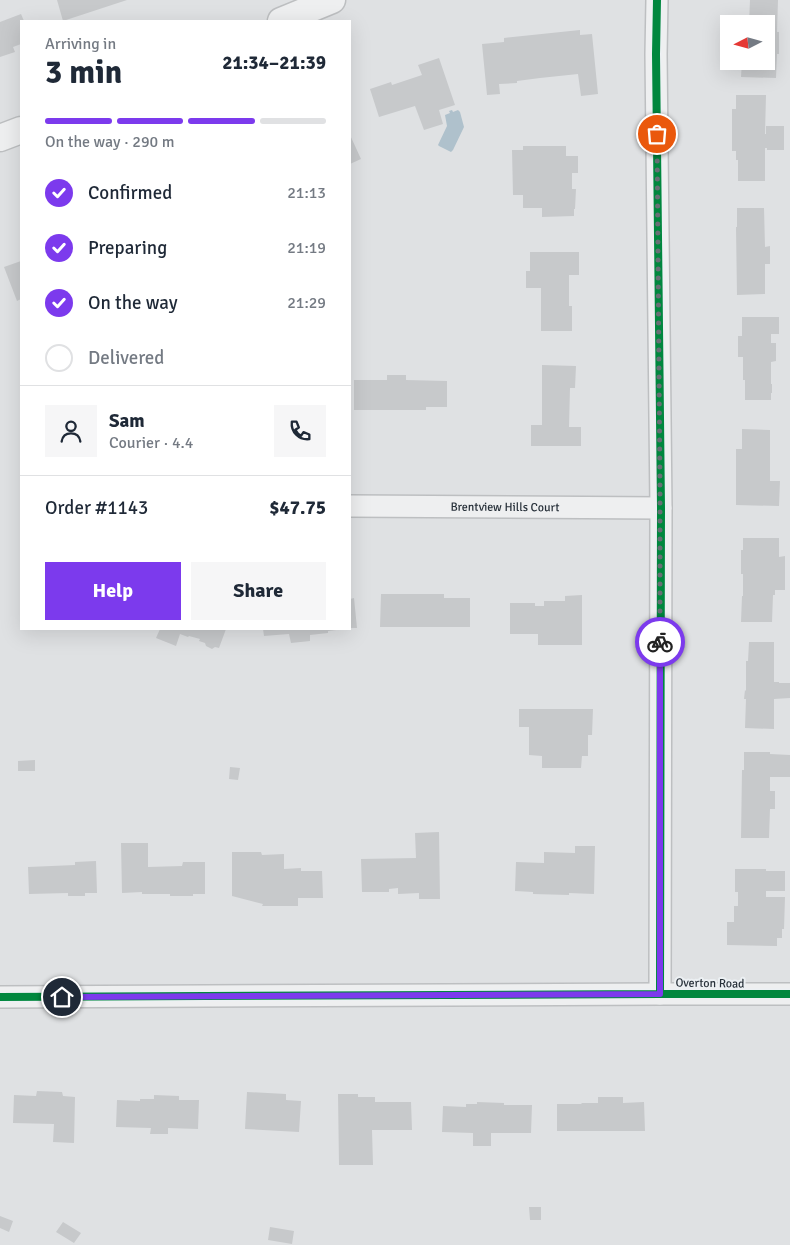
<!DOCTYPE html>
<meta charset="utf-8">
<style>
:root{--surface:#fff;--page:#f6f6f7;--text:#1f2937;--muted:#747a83;--line:#e0e1e3;--accent:#7c3aed}
body{margin:0;font-family:Signika,sans-serif;background:var(--page);color:var(--text);height:100vh;display:flex;flex-direction:column;font-size:19px;white-space:nowrap}
*{box-sizing:border-box;margin:0}
p{font-size:16px;color:var(--muted)}
.icon{flex:none;width:28px;height:28px;fill:none;stroke:currentColor;stroke-width:2;stroke-linecap:round;stroke-linejoin:round}
.map{position:relative;flex:1;overflow:hidden}
.panel{position:absolute;left:20px;top:20px;width:331px;height:610px;display:flex;flex-direction:column;background:var(--surface);border-radius:0px;box-shadow:0 5px 20px #0002}
.panel>*{flex:none}
.needle{width:32px;rotate:264deg}
.controls{position:absolute;left:720px;top:15px;display:grid;gap:10px}
.controls a{display:grid;place-items:center;width:55px;height:55px;border-radius:0px;background:var(--surface);box-shadow:0 5px 20px #0002;font-size:25px}
.pin{position:absolute;display:grid;place-items:center;width:42px;height:42px;color:#fff;margin:-21px;border:2px solid #fff;border-radius:50%;box-shadow:0 1px 5px #0007}
.courier{position:absolute;display:grid;place-items:center;width:50px;height:50px;margin:-25px;border:4px solid #7c3aed;border-radius:50%;background:#fff;color:#222;box-shadow:0 1px 6px #0007}
.summary em{font-style:normal;font-weight:700}
.summary div{display:flex;flex-direction:column-reverse}
.summary{display:flex;align-items:center;justify-content:space-between;height:85px;padding:0 25px}
h1{font-size:32px;font-weight:700;line-height:38px}
.bar{display:grid;grid-template-columns:repeat(4,1fr);gap:8px 5px;align-content:center;height:60px;padding:0 25px}
.bar i{height:6px;border-radius:4px;background:var(--line)}
.bar .current{background:var(--accent)}
.bar p{grid-column:span 4}
.line{display:flex;align-items:center;gap:12px;padding:0 25px;border-top:1px solid var(--line)}
.line div{flex:1}
.round{display:grid;place-items:center;flex:none;width:52px;height:52px;border-radius:0px;background:var(--page)}
ol{padding:0 25px;list-style:none}
li{display:flex;align-items:center;gap:15px;height:55px}
li p{margin-inline-start:auto}
li .icon{padding:5px;border-radius:50%;background:var(--accent);color:#fff;stroke-width:4}
li:last-child{color:var(--muted)}
li i{width:28px;height:28px;border:2px solid var(--line);border-radius:50%}
.action{display:flex;gap:10px;margin-top:auto;padding:10px 25px}
.action a{flex:1;height:58px;border-radius:0px;background:var(--accent);color:#fff;font-size:20px;font-weight:700;line-height:58px;text-align:center}
.action a+a{background:var(--page);color:var(--text)}
.map>svg:first-child{display:block}
.water{fill:#afc1cc}
.building{fill:#c7c9cb}
.lines{fill:none;stroke-linecap:round;stroke-linejoin:round}
.minor-casing{stroke:#bdbfc1;stroke-width:24}
.tertiary-casing{stroke:#bdbfc1;stroke-width:29}
.minor{stroke:#eeeff0;stroke-width:21}
.tertiary{stroke:#eeeff0;stroke-width:26}
.cycleway-casing{stroke:#ecf0f3;stroke-width:11}
.cycleway{stroke:#00873e;stroke-width:8}
.done{stroke:#686f75;stroke-width:5;stroke-dasharray:0 9}
.route{stroke:#7c3aed;stroke-width:6}
.labels{text-anchor:middle;stroke-width:4;stroke-linejoin:round;paint-order:stroke}
.street-label{font-size:12px;fill:#28313a;stroke:#ecf0f3}
</style>
<div class="map">
<svg width="790" height="1245" viewBox="0 0 790 1245">
<rect width="100%" height="100%" fill="#dfe1e3"/>
<path class="water" d="M452,110L453,112L458,110L460,112L464,127L453,150L451,152L439,146L438,145L447,126L445,115L450,113L449,111Z"/>
<path class="building" d="M57,0H127L63,21Z
M750,0H778L777,32H779V54H777L776,78L741,77L742,61H766V24H749Z
M21,14L24,21H21V44L13,47L15,52L0,57V22Z
M580,30V35L592,34L598,94L581,96L578,74L540,78L517,81V83L499,84L500,94L487,95L482,44L504,42V38Z
M439,58L455,105L439,110L443,124L424,130L415,106L379,117L370,89L391,82L392,85L422,75L418,65Z
M736,95H766L765,134H766V126H784V150H767V148H765V181H738V160H736V151H732V109H736Z
M350,135L361,159L350,164Z
M523,146H566V156H578V173H572V189H576L575,209H574V216L542,217V208H523V195H513L512,150H523Z
M737,208H764L765,247L770,246V264H765V294L737,295L736,227H737Z
M530,252H579V275H569V306H572V331H541V288H526V271H530Z
M21,261V299L17,301L4,267Z
M742,317H779V334H771V343H776V361L771,362V384H772V393H771V400H745V380H743V357H738V336H742Z
M542,365L576,366L575,388H570L569,427H581V446H531V425H542Z
M387,375H406V380L447,381V407H426V410H354V380H387Z
M742,429L770,430V481H780L779,506L736,505V449H742Z
M743,538H779V557L785,556V590H775V595H773L772,622H741L742,596H743V574H741V550H743Z
M381,594H444V598H470V627H380Z
M582,595V645H538V634H510V603H535V606H544V601H565V596Z
M354,598L357,628H350V599Z
M160,629H226L219,648L215,647L212,649L206,646L205,643L199,641L200,639L189,636L188,637L180,634L176,646L156,638Z
M263,629H336V630L328,631V633L310,635V641L291,643L289,634L264,636Z
M749,642H774V682H779V683H790V698L774,699V729L745,728L746,699H744L745,690L746,691V661H748Z
M519,709H593L592,735H588V756H582L581,768H542V756L529,755V727H519Z
M744,752H770V754L790,755V777H770V791H775V809H770L769,838H741L742,770H744Z
M35,760V771H18V761Z
M230,767L240,768L238,780L229,779Z
M439,832L440,899H419V893L398,894V888L389,889V892H362L361,859L416,858L415,833Z
M121,843H148V867L182,866L183,862H205V894H193V896H170V894H142V892L122,893Z
M575,846H595L594,894L569,893V895L533,894V892L515,891L516,862L544,863V852L575,853Z
M232,852H261L262,855L284,854V869L301,868V871H322L323,898H298V906H262L263,904L232,896Z
M96,861L97,893H85V896H68V893L29,894L28,867L75,865V862Z
M735,869H766V871H785V891H766V897H785L784,929H782V938H777V946L727,945V922H734V906H738V892H735Z
M37,1091L62,1092L63,1096L75,1097L74,1143L53,1142L54,1124L13,1123L14,1095L36,1096Z
M247,1092L286,1094V1100L301,1101L299,1132L245,1129Z
M338,1094H358V1097H375V1102H411L412,1130H372L373,1165H339Z
M154,1095L179,1096V1100H199L198,1129L168,1128V1134H150L151,1128L116,1127L117,1100L140,1101V1099H154Z
M598,1097H623V1103L644,1102L645,1131H557V1104H582L581,1103H598Z
M477,1102L504,1103V1105H532L531,1133H491V1146H473V1133L442,1132L443,1106L466,1107V1104H477Z
M529,1207H541V1220H530Z
M0,1216L13,1221L9,1232L0,1228Z
M63,1222L81,1233L74,1243L56,1232Z
M270,1227L294,1231L292,1244L268,1240Z"/>
<g class="lines">
<defs>
<g id="minor">
<path d="M657,0L656,54L661,508L660,994"/>
<path id="s1" d="M350,506L661,508"/>
<path d="M0,997L660,994H790"/>
</g>
<path id="tertiary" d="M281,21L332,0
M0,138L21,130"/>
</defs>
<use href="#minor" class="minor-casing"/>
<use href="#tertiary" class="tertiary-casing"/>
<use href="#minor" class="minor"/>
<use href="#tertiary" class="tertiary"/>
<defs>
<path id="cycleway" d="M657,0L656,54L661,508L660,994
M0,997L660,994H790"/>
</defs>
<use href="#cycleway" class="cycleway-casing"/>
<use href="#cycleway" class="cycleway"/>
</g>
<g class="lines">
<path class="done" d="M657,134L660,489V642"/>
<path class="route" d="M62,997L660,994V642"/>
</g>
<g class="labels">
<g class="street-label">
<text dy="4" stroke="none"><textPath href="#s1" startOffset="155">Brentview Hills Court</textPath></text>
<text transform="translate(710 983) rotate(1)" y="4">Overton Road</text>
</g>
</g>
</svg>
<div class="controls">
<a><svg class="needle" viewBox="-14 -14 28 28"><path d="M0-13l5 13h-10z" fill="#e53935"/><path d="M0 13l5-13h-10z" fill="#747a83"/></svg></a>
</div>
<div class="pin" style="left:657px;top:134px;background:#ea580c"><svg class="icon" aria-label="bag" viewBox="0 0 24 24"><path d="M5 8h14l-1 12H6zM9 8a3 3 0 0 1 6 0"/></svg></div>
<div class="pin" style="left:62px;top:997px;background:#1f2937"><svg class="icon" aria-label="home" viewBox="0 0 24 24"><path d="M3 11l9-7 9 7M6 9v11h12V9"/></svg></div>
<div class="courier" style="left:660px;top:642px"><svg class="icon" aria-label="bike" viewBox="0 0 24 24"><circle cx="6" cy="16" r="4"/><circle cx="18" cy="16" r="4"/><path d="M6 16l4-8h5l3 8M10 8l3 8H6M13 5h3"/></svg></div>
<section class="panel">
<div class="summary"><div><h1>3 min</h1><p>Arriving in</p></div><em>21:34–21:39</em></div>
<div class="bar"><i class="current"></i><i class="current"></i><i class="current"></i><i></i><p>On the way · 290 m</p></div>
<ol>
<li><svg class="icon" aria-label="check" viewBox="0 0 24 24"><path d="M5 12l5 5 9-10"/></svg>Confirmed<p>21:13</p></li>
<li><svg class="icon" aria-label="check" viewBox="0 0 24 24"><path d="M5 12l5 5 9-10"/></svg>Preparing<p>21:19</p></li>
<li><svg class="icon" aria-label="check" viewBox="0 0 24 24"><path d="M5 12l5 5 9-10"/></svg>On the way<p>21:29</p></li>
<li><i></i>Delivered</li>
</ol>
<div class="line" style="height:90px"><a class="round"><svg class="icon" aria-label="person" viewBox="0 0 24 24"><circle cx="12" cy="8" r="4"/><path d="M4 21q1-7 8-7t8 7"/></svg></a><div><b>Sam</b><p>Courier · 4.4</p></div><a class="round"><svg class="icon" aria-label="phone" viewBox="0 0 24 24"><path d="M5 4h4l2 5-3 2q2 4 5 5l2-3 5 2v4C11 20 4 13 5 4z"/></svg></a></div>
<div class="line" style="height:65px"><div>Order #1143</div><b>$47.75</b></div>
<div class="action"><a>Help</a><a>Share</a></div>
</section>
</div>
